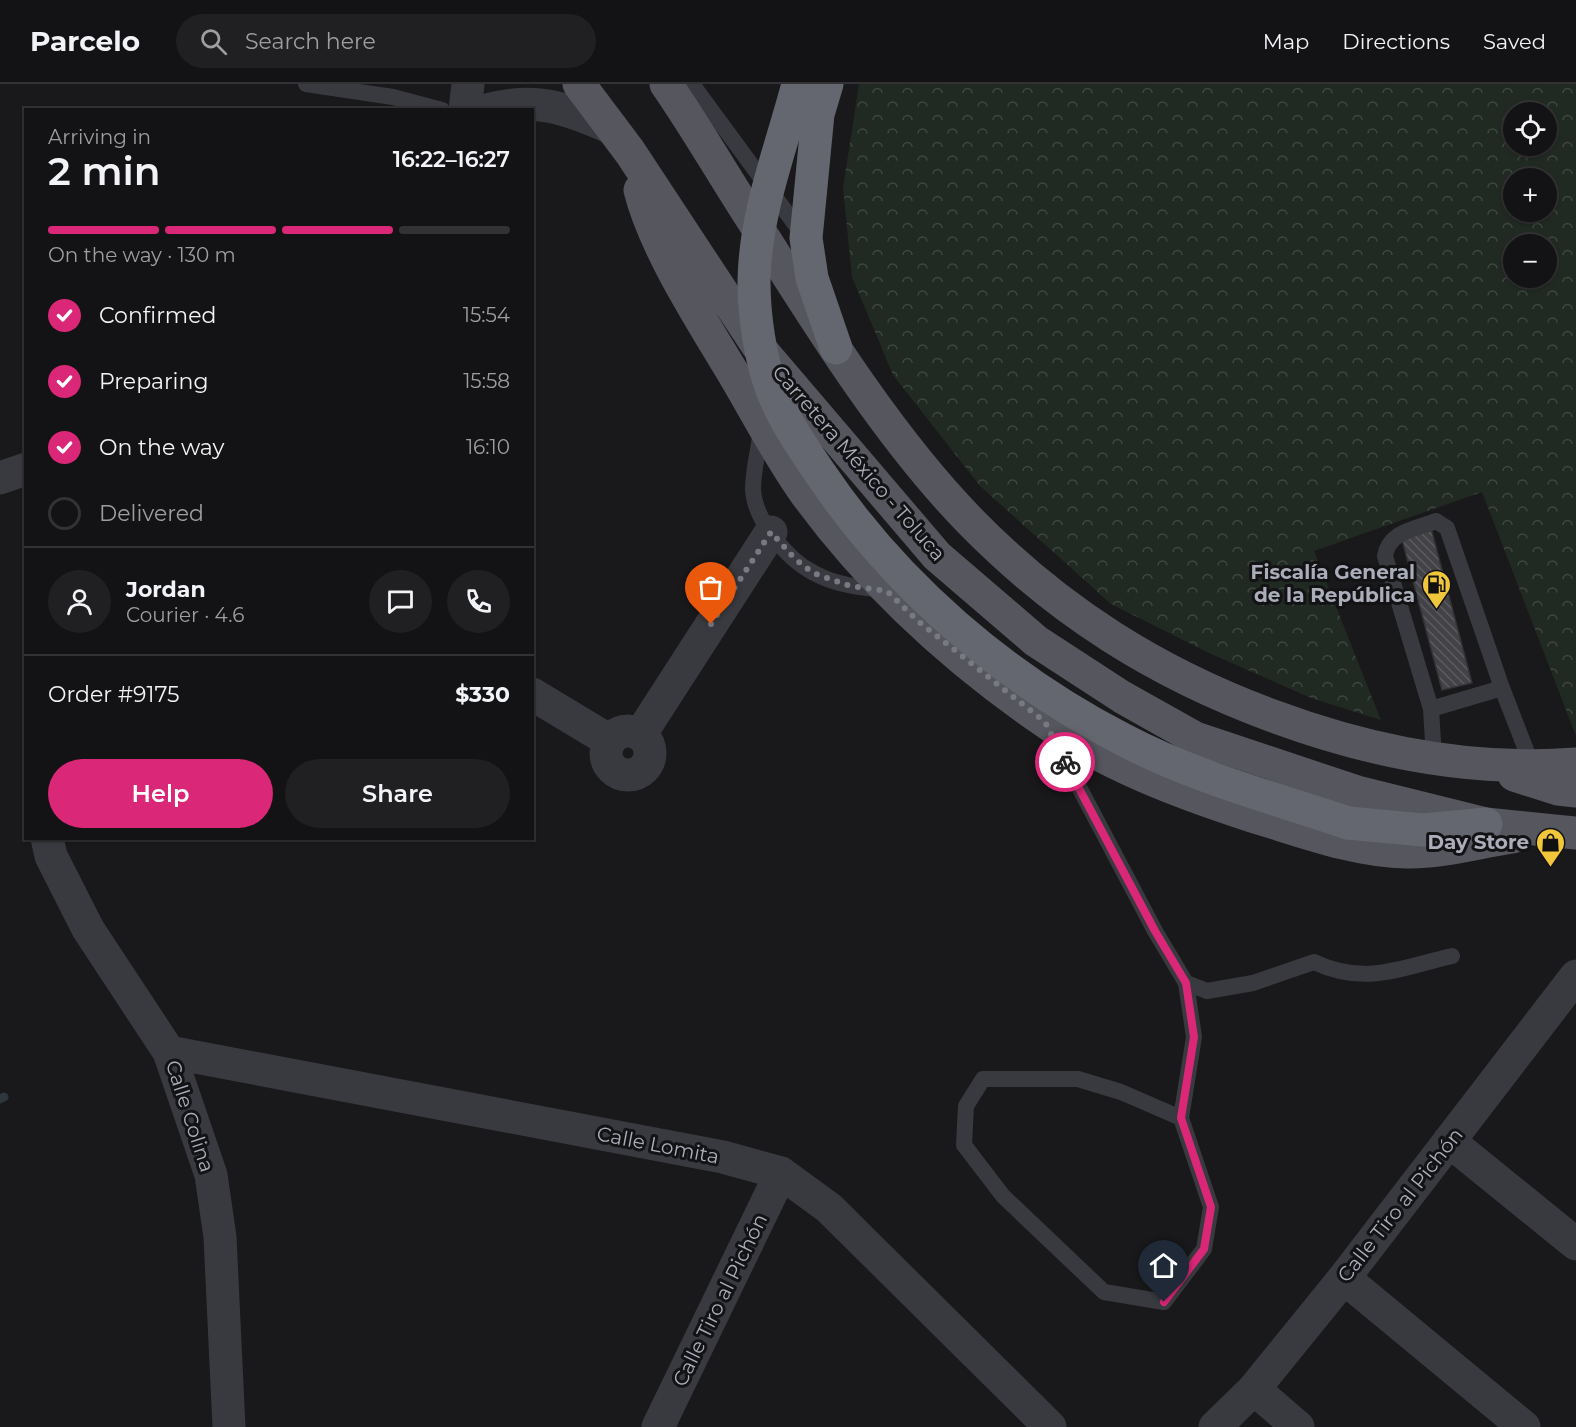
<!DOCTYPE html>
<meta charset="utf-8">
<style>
:root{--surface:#131214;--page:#202022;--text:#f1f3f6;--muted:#9d9ea0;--line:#323234;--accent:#db2777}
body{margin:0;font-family:Montserrat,sans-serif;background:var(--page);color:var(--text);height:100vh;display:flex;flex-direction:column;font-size:22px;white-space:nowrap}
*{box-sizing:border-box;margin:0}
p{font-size:20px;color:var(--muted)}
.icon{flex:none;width:33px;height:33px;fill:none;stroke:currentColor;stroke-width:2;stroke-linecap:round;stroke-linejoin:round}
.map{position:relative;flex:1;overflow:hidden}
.details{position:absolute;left:24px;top:24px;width:510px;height:732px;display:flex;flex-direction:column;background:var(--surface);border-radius:0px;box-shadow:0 2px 4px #0004,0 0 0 2px var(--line)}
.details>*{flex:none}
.fabs{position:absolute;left:1503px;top:18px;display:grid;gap:12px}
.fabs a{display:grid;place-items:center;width:54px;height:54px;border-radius:50%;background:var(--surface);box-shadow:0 2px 4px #0004,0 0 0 2px var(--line);font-size:30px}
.pin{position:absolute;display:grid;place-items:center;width:51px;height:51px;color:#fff;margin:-62px -26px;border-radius:50% 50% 50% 0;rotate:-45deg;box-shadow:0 0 6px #0007}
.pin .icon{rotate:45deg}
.courier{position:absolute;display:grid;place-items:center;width:60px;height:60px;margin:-30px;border:4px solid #db2777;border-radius:50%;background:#fff;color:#222;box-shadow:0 2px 8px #0007}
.headline em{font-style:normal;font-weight:600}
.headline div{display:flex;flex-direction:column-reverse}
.headline{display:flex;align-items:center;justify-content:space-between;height:102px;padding:0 24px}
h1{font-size:39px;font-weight:600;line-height:45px}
.bar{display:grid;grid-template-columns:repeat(4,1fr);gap:9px 6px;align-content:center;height:72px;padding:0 24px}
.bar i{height:8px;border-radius:4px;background:var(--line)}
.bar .current{background:var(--accent)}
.bar p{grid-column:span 4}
.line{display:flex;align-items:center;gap:15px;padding:0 24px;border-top:2px solid var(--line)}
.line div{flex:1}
.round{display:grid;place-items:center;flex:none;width:63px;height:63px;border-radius:32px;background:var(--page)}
ol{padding:0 24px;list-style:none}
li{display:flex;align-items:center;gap:18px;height:66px}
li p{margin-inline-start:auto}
li .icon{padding:6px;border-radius:50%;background:var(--accent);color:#fff;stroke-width:4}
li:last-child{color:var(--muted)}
li i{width:33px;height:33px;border:3px solid var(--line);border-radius:50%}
.action{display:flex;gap:12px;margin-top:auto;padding:12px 24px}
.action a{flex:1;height:69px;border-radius:36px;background:var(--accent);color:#fff;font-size:24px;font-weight:600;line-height:69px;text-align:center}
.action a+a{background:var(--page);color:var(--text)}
header{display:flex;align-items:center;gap:36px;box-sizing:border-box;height:84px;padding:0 30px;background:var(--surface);border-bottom:2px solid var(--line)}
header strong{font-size:28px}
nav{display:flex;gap:33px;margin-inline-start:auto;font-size:21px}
.search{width:420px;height:54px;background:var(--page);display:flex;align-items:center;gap:15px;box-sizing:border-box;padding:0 21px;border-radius:33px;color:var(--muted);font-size:22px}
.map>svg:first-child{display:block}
.forest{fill:url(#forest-crowns);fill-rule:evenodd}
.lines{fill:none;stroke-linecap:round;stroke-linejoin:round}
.stream{stroke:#2e363e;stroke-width:9}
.building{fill:url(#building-back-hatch);stroke:#333236;stroke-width:1.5}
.service{stroke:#393a3f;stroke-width:16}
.minor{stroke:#393a3f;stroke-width:33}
.primary{stroke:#55565e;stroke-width:33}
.motorway{stroke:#656770;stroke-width:33}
.motorway-bridge{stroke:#656770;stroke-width:33}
.done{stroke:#787a82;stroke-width:6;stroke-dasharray:0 10.8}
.route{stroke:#db2777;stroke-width:8}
.labels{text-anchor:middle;stroke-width:6;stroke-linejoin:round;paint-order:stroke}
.street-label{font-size:20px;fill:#abaeba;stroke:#131315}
.poi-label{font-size:20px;font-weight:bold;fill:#abaeba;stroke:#131315;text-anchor:end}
</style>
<header>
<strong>Parcelo</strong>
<div class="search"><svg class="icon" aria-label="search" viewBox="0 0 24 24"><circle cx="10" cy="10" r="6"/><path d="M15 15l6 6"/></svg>Search here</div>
<nav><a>Map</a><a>Directions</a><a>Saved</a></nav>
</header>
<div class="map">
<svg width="1576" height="1343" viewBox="0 0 1576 1343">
<defs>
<pattern id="forest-crowns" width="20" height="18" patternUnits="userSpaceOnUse" patternTransform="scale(1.5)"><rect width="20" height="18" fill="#202922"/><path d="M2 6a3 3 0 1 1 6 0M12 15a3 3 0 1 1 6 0" fill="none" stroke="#3e4640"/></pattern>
<pattern id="building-back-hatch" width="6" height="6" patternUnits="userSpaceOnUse" patternTransform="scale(1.5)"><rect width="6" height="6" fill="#434347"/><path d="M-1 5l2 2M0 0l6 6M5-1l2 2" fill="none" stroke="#5b5c5f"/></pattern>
</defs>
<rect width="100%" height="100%" fill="#19181a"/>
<path class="forest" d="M859,0H1576V652L1482,408L1314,467L1381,636L1311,614L1211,570L1111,520L980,402L893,291L852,193L843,104ZM1514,28H1546V62H1514ZM1514,94H1546V128H1514ZM1514,160H1546V194H1514Z"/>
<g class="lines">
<path class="stream" d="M0,1015L4,1013"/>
</g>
<path class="building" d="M1431,444L1472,599L1442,606L1401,452Z"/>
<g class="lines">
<path class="service" d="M306,0L393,13L442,26
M692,0L803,151
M761,346C759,365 753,386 753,405C754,436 788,476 814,489C836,501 861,504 886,506
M1431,625L1502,604
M1051,650L1155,847L1186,899L1194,953L1181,1034L1211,1123L1204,1165L1164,1218L1104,1208L1003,1112L964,1061L966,1022L983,995H1078L1121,1008L1181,1034
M1434,674L1431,625L1385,472C1389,447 1416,445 1436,437L1447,444L1502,604L1533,684
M1186,899L1207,907L1253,899L1314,878C1365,902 1400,884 1452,872"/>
<path class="minor" d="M465,26L468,0
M487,26C537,12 566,25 612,44
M0,394L26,385
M532,610L610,657
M606 669a22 22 0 1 1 44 0a22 22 0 1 1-44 0Z
M640,651L771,448
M47,754L51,772L88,845L169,968L211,1091L220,1153L229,1343
M169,968L723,1073L781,1089L829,1124L1050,1343
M1449,1057L1576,1160
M1344,1194L1524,1343
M1254,1305L1298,1343
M658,1343L781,1089
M1215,1343L1254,1305L1344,1194L1576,892"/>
<path class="primary" d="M579,0L630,68L757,261L937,472L1036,557L1122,613L1195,654L1357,708L1486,740L1576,749
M666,0C698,46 726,96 757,143C819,241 889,354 970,437C1058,527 1156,589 1273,632C1370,668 1473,688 1576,680
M640,106C655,166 704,240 736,294C759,333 780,374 806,410C871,499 954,575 1044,637C1106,681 1181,709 1252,732C1302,747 1354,767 1407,768C1439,769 1479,758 1512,753
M1514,691L1558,705L1576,707"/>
<path class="motorway" d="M827,0L818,30L806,154L812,194L836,264
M1348,739L1423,746L1486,740"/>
<path class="motorway-bridge" d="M798,0C781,65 755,129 754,197C754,231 760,274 772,306C783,335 803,364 820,389C896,502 1004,594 1124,656C1194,693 1274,714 1348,739"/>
</g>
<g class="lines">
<path class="done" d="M711,540L771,448L795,475L813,489L850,502L887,507L918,537L1045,638L1065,678"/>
<path class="route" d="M1065,678L1155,847L1186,899L1194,953L1181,1034L1211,1123L1204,1165L1164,1218"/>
</g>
<defs>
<symbol id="fuel-pin" viewBox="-11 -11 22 30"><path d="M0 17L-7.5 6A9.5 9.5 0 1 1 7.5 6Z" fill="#f0c63b" stroke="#131315"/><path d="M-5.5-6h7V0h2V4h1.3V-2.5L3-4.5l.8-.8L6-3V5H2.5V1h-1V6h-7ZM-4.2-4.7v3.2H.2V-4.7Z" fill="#111"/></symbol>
<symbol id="shop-pin" viewBox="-11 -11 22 30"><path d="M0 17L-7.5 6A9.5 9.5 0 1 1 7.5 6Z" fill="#f0c63b" stroke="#131315"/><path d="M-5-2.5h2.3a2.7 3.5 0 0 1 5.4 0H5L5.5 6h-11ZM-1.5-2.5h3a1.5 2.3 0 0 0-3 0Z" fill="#111"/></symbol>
</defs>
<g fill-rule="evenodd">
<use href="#fuel-pin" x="1420" y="484" width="33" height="45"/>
<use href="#shop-pin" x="1534" y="742" width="33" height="45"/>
</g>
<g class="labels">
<g class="street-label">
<text transform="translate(859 379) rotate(49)" y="7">Carretera México - Toluca</text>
<text transform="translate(190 1032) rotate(72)" y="7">Calle Colina</text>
<text transform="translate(658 1061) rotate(11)" y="7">Calle Lomita</text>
<text transform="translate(1400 1121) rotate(-52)" y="7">Calle Tiro al Pichón</text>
<text transform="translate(720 1216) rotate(-64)" y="7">Calle Tiro al Pichón</text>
</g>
<g class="poi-label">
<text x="1415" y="495">Fiscalía General<tspan x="1415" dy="23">de la República</tspan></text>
<text x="1529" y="765">Day Store</text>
</g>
</g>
</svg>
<div class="fabs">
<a><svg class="icon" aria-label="locate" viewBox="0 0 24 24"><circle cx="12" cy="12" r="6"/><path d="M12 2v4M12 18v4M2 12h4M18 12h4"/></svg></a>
<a>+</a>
<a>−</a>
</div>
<div class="pin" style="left:711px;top:540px;background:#ea580c"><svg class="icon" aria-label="bag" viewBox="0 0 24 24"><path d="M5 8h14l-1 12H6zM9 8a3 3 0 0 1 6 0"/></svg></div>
<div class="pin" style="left:1164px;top:1218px;background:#1f2937"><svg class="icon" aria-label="home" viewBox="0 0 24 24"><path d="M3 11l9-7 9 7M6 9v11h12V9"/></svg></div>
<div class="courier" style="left:1065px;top:678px"><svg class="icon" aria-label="bike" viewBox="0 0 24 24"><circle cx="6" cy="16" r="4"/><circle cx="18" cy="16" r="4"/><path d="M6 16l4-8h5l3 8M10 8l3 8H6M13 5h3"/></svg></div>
<section class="details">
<div class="headline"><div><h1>2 min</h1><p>Arriving in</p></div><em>16:22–16:27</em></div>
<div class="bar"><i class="current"></i><i class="current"></i><i class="current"></i><i></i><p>On the way · 130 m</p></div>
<ol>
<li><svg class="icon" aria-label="check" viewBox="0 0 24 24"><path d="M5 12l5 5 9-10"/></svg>Confirmed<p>15:54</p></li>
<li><svg class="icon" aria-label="check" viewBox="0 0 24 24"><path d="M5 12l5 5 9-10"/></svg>Preparing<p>15:58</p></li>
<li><svg class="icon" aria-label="check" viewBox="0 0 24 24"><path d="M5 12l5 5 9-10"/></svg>On the way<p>16:10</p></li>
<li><i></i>Delivered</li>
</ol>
<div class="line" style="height:108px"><a class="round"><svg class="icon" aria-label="person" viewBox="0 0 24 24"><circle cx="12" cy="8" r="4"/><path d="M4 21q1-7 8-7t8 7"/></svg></a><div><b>Jordan</b><p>Courier · 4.6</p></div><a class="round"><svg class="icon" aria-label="chat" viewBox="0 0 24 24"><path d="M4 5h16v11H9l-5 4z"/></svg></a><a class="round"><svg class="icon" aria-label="phone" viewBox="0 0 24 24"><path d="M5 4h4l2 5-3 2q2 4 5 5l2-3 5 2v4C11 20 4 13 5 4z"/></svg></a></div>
<div class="line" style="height:78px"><div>Order #9175</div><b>$330</b></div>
<div class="action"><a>Help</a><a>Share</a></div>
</section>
</div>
